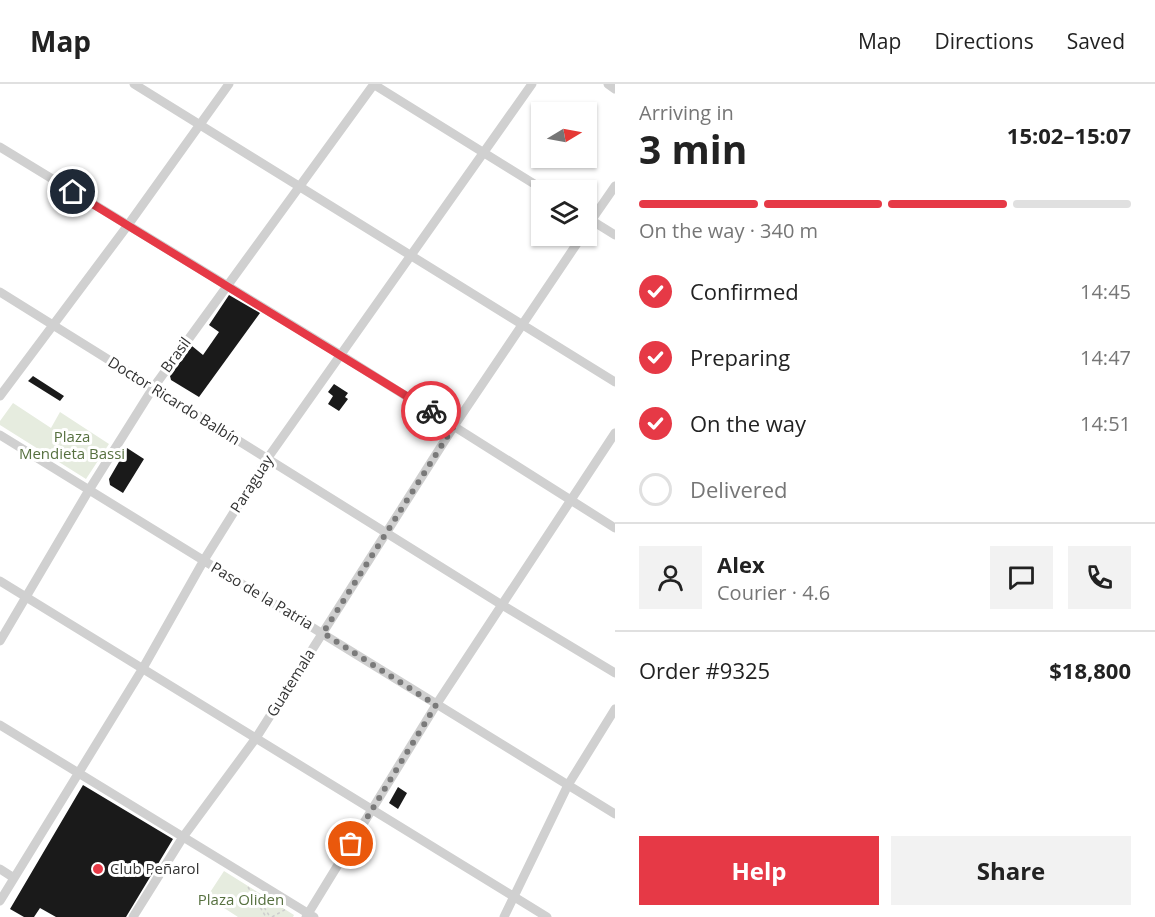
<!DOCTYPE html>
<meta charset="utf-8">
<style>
:root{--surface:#fff;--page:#f2f2f2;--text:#222;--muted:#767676;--line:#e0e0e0;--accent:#e63946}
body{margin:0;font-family:"Open Sans",sans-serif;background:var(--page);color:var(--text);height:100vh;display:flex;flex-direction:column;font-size:22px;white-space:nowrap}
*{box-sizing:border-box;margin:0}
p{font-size:20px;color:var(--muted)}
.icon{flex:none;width:33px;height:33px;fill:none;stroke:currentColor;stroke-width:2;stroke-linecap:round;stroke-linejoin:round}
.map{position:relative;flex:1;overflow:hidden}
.drawer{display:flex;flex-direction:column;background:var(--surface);width:540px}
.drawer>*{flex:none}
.needle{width:39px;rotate:80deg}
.tools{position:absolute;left:531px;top:18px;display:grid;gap:12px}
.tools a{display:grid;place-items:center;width:66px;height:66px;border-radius:0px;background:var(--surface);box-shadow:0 2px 4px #0004;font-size:30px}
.pin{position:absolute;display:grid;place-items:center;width:51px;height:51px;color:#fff;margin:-26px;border:3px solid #fff;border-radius:50%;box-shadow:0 2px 6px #0007}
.courier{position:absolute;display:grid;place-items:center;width:60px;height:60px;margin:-30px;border:4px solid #e63946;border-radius:50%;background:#fff;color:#222;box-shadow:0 2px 8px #0007}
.head em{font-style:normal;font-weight:700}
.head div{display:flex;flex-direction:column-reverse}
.head{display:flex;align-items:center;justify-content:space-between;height:102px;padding:0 24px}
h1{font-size:39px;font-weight:700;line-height:45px}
.bar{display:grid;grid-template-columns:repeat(4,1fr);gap:9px 6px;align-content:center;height:72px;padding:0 24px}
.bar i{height:8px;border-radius:4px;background:var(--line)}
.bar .selected{background:var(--accent)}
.bar p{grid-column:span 4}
.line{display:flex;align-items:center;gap:15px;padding:0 24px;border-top:2px solid var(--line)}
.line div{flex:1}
.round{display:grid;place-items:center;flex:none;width:63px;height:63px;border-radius:0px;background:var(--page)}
ol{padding:0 24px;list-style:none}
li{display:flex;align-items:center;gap:18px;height:66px}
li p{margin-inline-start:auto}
li .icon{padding:6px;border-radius:50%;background:var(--accent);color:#fff;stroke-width:4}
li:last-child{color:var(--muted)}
li i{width:33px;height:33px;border:3px solid var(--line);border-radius:50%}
.cta{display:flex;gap:12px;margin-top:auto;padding:12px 24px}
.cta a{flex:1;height:69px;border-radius:0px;background:var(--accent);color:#fff;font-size:24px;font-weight:700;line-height:69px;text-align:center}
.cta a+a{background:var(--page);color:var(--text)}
header{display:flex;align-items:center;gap:36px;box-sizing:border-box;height:84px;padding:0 30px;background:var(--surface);border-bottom:2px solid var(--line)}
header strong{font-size:28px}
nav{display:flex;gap:33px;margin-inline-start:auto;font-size:21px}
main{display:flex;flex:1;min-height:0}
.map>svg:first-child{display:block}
.green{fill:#e6ecdf}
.building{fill:#1a1a1a}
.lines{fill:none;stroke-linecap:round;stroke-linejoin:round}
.path{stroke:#cdcdcd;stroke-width:1.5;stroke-dasharray:3 3;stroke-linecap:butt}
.minor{stroke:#d0d0d0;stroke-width:9}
.done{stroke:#7a7a7a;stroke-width:6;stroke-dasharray:0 10.8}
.route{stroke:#e63946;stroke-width:8}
.poi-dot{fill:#e63946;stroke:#fff;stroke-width:2}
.labels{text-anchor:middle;stroke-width:6;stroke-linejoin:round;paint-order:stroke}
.street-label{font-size:15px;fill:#333;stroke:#fff}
.park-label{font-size:15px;fill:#56703f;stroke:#fff}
.poi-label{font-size:15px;fill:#333;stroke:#fff;text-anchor:start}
</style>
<header>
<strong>Map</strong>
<nav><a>Map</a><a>Directions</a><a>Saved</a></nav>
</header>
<main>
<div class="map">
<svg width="615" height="833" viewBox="0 0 615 833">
<rect width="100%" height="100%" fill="#fff"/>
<path class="green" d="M13,319L51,344L60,328L109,360L86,395L0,341V337Z
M224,787L294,831L293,833H238L210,815L207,813Z"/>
<path class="building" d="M229,211L260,229L199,313L171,296L170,292L192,262L203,271L219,248L209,241Z
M33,292L64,312L60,317L28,297Z
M334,300L348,309L345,313L348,315L339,327L328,320L333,312L328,308Z
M127,364L144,375L123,409L110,401L109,395Z
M83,701L173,755L126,833H56L40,824L34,833H24L10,825Z
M398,703L407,709L398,725L389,719Z"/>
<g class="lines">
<path class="path" d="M248,803L266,833
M255,808L270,833
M223,818L264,814
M272,833L286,825"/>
<path class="minor" d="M134,0L615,298
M373,0L544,106
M608,0L615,5
M0,63L341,271L615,444
M586,133L615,151
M586,144L615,102
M0,208L502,521L615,589
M0,312L128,141L229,0
M0,351L615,730
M0,497L547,833
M0,557L89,406L153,304L374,0
M0,641L314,833
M0,785L14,794
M0,817L143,584L204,476L267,375L532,0
M133,833L183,753L256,654L454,342L582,152
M306,833L436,621L615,349
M504,833L568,701L615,625"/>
</g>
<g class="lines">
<path class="done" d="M351,760L436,621L323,549L454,342L431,327"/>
<path class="route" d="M73,108L431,327"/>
</g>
<circle class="poi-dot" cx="98" cy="785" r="6"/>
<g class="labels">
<g class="street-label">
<text transform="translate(176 271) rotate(-54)" y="5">Brasil</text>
<text transform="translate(174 317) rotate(32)" y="5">Doctor Ricardo Balbín</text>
<text transform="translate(252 400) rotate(-57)" y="5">Paraguay</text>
<text transform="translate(262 512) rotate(31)" y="5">Paso de la Patria</text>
<text transform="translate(291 599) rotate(-58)" y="5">Guatemala</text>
</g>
<g class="park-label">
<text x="72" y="358">Plaza<tspan x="72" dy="17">Mendieta Bassi</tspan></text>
<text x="241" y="821">Plaza Oliden</text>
</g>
<g class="poi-label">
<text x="110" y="790">Club Peñarol</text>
</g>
</g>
</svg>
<div class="tools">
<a><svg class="needle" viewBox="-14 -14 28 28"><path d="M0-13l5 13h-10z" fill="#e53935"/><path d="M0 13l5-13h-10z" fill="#767676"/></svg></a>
<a><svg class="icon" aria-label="layers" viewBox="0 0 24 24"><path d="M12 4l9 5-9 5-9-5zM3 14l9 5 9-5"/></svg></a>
</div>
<div class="pin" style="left:351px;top:760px;background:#ea580c"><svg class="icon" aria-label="bag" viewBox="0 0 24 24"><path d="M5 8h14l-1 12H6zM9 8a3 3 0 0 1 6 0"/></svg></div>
<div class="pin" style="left:73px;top:108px;background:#1f2937"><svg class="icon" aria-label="home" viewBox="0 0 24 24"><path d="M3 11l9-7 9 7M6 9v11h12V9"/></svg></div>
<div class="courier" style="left:431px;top:327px"><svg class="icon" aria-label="bike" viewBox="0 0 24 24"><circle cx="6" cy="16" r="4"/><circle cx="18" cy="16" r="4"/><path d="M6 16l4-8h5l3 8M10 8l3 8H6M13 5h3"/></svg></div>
</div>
<section class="drawer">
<div class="head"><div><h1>3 min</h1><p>Arriving in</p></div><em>15:02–15:07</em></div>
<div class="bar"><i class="selected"></i><i class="selected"></i><i class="selected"></i><i></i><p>On the way · 340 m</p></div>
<ol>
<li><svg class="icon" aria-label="check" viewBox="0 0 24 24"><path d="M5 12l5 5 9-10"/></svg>Confirmed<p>14:45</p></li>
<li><svg class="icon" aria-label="check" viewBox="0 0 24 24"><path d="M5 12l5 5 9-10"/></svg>Preparing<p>14:47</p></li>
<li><svg class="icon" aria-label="check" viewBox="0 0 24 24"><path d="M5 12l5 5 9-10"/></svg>On the way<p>14:51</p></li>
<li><i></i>Delivered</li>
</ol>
<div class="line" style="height:108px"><a class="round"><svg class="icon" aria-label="person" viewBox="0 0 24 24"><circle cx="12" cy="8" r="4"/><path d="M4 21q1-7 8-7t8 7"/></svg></a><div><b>Alex</b><p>Courier · 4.6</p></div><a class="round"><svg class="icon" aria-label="chat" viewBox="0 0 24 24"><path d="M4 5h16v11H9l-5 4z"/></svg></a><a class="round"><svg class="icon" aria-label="phone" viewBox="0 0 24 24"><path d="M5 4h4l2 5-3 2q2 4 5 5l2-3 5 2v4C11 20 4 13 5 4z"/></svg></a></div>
<div class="line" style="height:78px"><div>Order #9325</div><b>$18,800</b></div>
<div class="cta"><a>Help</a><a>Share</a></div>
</section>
</main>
